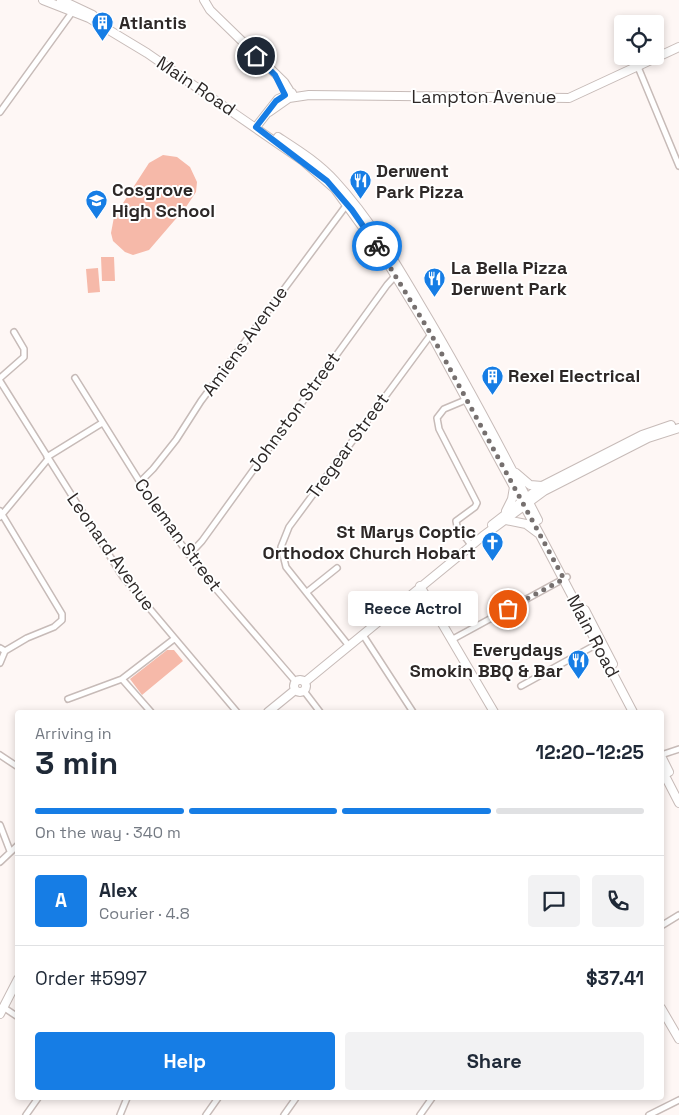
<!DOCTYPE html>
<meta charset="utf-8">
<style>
:root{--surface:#fff;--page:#f2f2f3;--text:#1f2937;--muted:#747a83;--line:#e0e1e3;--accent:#167de5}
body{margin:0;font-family:"Space Grotesk",sans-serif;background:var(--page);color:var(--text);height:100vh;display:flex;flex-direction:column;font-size:19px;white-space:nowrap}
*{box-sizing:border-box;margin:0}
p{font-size:16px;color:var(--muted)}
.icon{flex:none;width:28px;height:28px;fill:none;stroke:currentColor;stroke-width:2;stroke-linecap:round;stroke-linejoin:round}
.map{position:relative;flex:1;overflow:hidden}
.details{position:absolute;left:15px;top:710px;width:649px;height:390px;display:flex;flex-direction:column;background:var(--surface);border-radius:5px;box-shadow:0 2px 8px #0003}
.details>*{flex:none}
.controls{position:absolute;left:614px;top:15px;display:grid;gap:10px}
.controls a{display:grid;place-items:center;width:50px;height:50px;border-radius:5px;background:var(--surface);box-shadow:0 2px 8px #0003;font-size:25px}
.pin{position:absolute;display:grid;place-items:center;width:42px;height:42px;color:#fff;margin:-21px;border:2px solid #fff;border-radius:50%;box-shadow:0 1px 5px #0007}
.courier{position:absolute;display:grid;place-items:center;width:50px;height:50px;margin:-25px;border:4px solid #167de5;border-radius:50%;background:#fff;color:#222;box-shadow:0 1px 6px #0007}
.bubble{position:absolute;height:35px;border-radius:5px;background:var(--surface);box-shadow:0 2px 8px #0003;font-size:16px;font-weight:700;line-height:35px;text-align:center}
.overview em{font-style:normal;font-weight:700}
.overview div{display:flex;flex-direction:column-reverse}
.overview{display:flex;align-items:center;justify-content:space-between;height:85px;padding:0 20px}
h1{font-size:32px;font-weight:700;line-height:38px}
.bar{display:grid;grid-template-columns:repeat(4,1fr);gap:8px 5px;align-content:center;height:60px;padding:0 20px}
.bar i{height:6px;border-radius:4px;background:var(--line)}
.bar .active{background:var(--accent)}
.bar p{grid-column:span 4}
.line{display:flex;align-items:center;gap:12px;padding:0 20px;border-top:1px solid var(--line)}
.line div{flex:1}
.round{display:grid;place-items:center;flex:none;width:52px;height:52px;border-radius:5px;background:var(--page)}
.primary-button{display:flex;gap:10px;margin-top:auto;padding:10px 20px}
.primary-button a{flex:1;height:58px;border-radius:5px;background:var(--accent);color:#fff;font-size:20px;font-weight:700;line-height:58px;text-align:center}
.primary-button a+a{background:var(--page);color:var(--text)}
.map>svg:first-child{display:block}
.green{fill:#f6b9a9}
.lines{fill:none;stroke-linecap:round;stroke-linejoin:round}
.street-casing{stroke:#c7bbb8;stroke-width:8}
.secondary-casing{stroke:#c7bbb8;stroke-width:10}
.street{stroke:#fff;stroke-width:5}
.secondary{stroke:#fff;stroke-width:8}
.done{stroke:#76706f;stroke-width:5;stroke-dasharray:0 9}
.route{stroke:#167de5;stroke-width:6}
.labels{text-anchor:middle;stroke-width:4;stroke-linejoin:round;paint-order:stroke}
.poi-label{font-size:18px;font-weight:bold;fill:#2d2827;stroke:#fff;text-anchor:start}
.street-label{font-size:18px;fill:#2d2827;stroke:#fff}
</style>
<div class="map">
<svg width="679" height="1115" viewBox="0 0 679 1115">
<rect width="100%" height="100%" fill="#fef7f5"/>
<path class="green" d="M163,155L177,157L190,167L197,182L196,192L186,207L149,250L133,255L125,252L113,241L111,233L114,217L149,163Z
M101,257H114L115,281H102Z
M98,268L100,292L88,293L86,269Z
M167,650H174L183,661L142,695L130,679Z"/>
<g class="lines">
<defs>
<path id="street" d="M638,67L679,166
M0,112L73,11
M0,378L24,357V349L14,332
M75,378L168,527L216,589L296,682
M0,381L123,577L237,712
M468,399L444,409L437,418L439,429L477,503L475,507L456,521L457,526L471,545
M47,457L102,423
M140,482L153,469L176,440L201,401L348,203
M0,511L62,614V620L54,627L27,638L5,651L0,648
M0,517L48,459
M189,555L202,541L387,285L397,274
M307,592L337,568
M363,635L413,712
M453,639L567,577
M349,646L286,567L281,547L289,527L432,333
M0,663L5,651
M122,679L151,712
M521,686L599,643
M304,691L320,712
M68,699L122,679L174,639
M0,755L18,767
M661,755L679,749
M0,825L10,851
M0,862L18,845
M661,926L679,915
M3,1007L18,1017
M26,1115L38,1098
M120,1115L127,1098
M206,1115L218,1098
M284,1115L296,1098
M420,1115L432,1098
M649,1115L679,1100"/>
<path id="secondary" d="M43,0L89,18L147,53L303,161L335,189L382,254L431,334L540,535L633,712
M61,0L93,15
M204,0L210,10L284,82L289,90V98
M269,112L289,98L309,95L569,98L679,47
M256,127L278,99L292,93
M278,137C298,150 319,163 335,181C369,218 396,263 421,306C463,376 501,448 538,520
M516,473L530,485L542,486
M506,511L512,499L514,487
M506,520L526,524L538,533
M492,525L542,486L642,435L671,425
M420,586L494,712
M585,610L613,664
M294 686a6 6 0 1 1 12 0a6 6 0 1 1-12 0Z
M305,682L483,536L544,491L648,438L679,428
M268,712L295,690
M661,756L669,772
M661,768L679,803
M661,1008L679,1039
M0,1014L18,979"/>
</defs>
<use href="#street" class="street-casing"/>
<use href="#secondary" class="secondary-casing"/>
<use href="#street" class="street"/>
<use href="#secondary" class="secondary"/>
</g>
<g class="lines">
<path class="done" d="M377,246L431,334L564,579L508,609"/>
<path class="route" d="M256,56L275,75L285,95L276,101L256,127L327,181L352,210L377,246"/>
</g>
<defs>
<symbol id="building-pin" viewBox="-11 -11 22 30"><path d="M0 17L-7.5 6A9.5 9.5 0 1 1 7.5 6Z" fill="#167de5" stroke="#fff"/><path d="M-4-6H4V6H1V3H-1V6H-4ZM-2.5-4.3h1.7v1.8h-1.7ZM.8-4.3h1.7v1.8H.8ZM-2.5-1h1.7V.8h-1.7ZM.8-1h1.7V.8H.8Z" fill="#fff"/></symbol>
<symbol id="restaurant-pin" viewBox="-11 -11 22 30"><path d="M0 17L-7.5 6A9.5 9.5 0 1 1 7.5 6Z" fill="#167de5" stroke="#fff"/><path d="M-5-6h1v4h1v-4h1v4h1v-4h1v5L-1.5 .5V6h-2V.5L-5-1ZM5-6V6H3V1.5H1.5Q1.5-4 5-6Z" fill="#fff"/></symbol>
<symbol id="school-pin" viewBox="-11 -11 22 30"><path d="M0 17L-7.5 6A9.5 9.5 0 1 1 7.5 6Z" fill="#167de5" stroke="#fff"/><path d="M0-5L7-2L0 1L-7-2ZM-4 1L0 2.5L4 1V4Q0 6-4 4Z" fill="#fff"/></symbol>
<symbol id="church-pin" viewBox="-11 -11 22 30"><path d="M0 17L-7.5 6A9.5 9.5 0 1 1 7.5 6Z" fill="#167de5" stroke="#fff"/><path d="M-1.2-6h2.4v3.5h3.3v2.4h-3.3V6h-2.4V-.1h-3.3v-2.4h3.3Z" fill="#fff"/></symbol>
</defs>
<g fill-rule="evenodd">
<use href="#building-pin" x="90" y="10" width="25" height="34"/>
<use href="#restaurant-pin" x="348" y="168" width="25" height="34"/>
<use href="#school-pin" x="84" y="188" width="25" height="34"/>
<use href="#restaurant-pin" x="422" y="266" width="25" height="34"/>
<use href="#building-pin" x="480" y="364" width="25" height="34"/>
<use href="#church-pin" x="480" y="530" width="25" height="34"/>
<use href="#restaurant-pin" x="566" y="648" width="25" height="34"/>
</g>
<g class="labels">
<g class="poi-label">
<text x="119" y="29">Atlantis</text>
<text x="376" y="177">Derwent<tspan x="376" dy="21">Park Pizza</tspan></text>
<text x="112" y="196">Cosgrove<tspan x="112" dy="21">High School</tspan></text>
<text x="451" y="274">La Bella Pizza<tspan x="451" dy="21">Derwent Park</tspan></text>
<text x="508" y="382">Rexel Electrical</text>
<text x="476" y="538" text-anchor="end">St Marys Coptic<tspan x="476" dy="21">Orthodox Church Hobart</tspan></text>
<text x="563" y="656" text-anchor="end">Everydays<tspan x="563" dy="21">Smokin BBQ &amp; Bar</tspan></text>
</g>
<g class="street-label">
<text transform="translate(196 86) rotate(34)" y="6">Main Road</text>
<text x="484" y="103">Lampton Avenue</text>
<text transform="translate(245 341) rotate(-54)" y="6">Amiens Avenue</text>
<text transform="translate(294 412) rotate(-54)" y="6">Johnston Street</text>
<text transform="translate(348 446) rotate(-54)" y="6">Tregear Street</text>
<text transform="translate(178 535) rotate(54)" y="6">Coleman Street</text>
<text transform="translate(111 552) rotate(55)" y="6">Leonard Avenue</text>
<text transform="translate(593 636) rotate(62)" y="6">Main Road</text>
</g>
</g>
</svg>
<div class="controls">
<a><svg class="icon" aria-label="locate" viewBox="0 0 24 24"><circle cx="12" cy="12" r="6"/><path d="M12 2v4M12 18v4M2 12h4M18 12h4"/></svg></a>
</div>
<div class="pin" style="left:508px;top:609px;background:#ea580c"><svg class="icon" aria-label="bag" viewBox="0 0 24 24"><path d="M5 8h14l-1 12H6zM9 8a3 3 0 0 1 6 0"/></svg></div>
<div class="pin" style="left:256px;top:56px;background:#1f2937"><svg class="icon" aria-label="home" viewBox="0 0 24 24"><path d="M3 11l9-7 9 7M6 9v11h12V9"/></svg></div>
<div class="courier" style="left:377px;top:246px"><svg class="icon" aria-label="bike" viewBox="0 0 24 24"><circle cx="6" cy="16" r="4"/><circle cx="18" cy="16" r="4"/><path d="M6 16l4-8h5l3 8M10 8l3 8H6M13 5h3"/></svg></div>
<div class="bubble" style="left:348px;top:591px;width:130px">Reece Actrol</div>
<section class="details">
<div class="overview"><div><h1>3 min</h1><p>Arriving in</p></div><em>12:20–12:25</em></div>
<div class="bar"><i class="active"></i><i class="active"></i><i class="active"></i><i></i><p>On the way · 340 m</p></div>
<div class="line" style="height:90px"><b class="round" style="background:var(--accent);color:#fff">A</b><div><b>Alex</b><p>Courier · 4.8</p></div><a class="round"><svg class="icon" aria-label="chat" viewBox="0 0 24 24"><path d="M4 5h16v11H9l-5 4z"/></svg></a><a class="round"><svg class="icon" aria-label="phone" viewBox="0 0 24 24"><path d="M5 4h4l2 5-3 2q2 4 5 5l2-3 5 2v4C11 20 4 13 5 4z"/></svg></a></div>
<div class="line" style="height:65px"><div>Order #5997</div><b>$37.41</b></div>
<div class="primary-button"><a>Help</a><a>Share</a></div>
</section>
</div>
